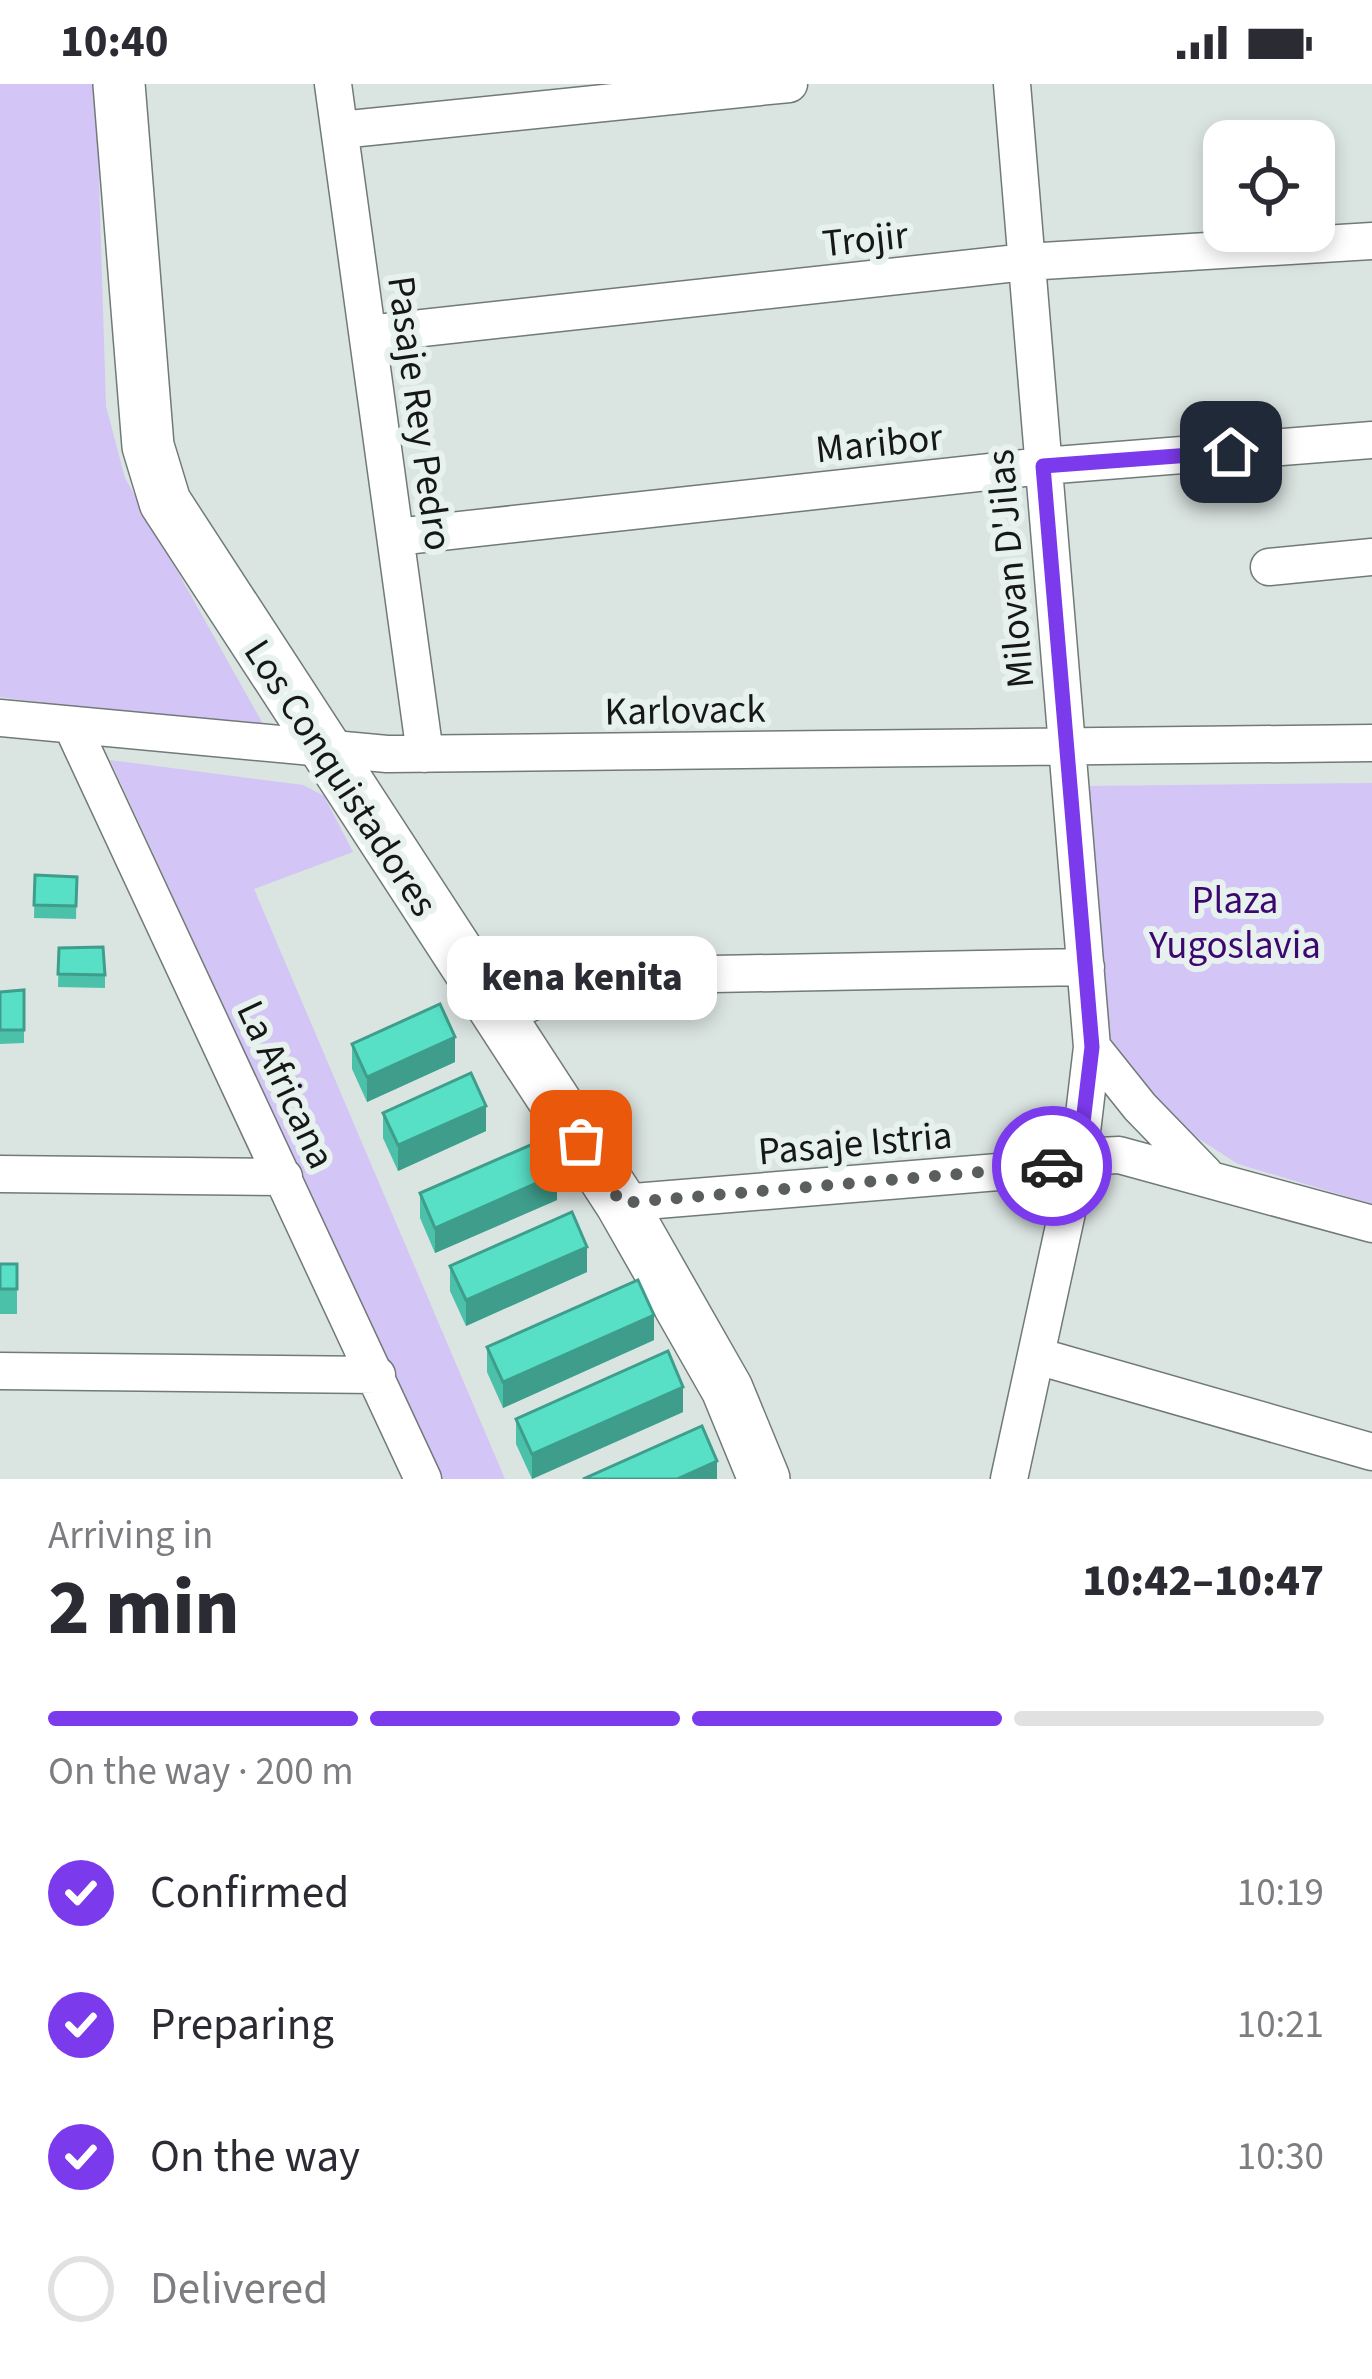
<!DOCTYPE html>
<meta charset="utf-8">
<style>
:root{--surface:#fff;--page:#f2f2f3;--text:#2b2b33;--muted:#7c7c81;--line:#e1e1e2;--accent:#7c3aed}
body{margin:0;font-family:"Source Sans 3",sans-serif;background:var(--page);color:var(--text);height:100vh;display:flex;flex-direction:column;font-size:45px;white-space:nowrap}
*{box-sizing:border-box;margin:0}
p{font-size:39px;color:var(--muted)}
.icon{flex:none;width:66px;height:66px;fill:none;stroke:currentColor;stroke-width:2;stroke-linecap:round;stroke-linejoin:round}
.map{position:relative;height:1395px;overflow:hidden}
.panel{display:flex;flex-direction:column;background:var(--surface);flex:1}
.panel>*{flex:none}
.buttons{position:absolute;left:1203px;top:36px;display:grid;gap:24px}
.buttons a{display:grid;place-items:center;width:132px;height:132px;border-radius:24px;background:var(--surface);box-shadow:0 6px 18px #0003;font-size:60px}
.pin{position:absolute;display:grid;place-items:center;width:102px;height:102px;color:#fff;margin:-51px;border-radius:24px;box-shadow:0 6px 18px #0006}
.courier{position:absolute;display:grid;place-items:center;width:120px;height:120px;margin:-60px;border:9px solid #7c3aed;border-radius:50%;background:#fff;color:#222;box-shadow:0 3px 15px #0007}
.bubble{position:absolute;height:84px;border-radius:24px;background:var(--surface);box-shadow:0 6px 18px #0003;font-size:39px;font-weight:800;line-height:84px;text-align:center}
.headline em{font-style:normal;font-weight:800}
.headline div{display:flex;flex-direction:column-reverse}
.headline{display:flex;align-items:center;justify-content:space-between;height:204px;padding:0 48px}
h1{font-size:78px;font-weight:800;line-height:90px}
.bar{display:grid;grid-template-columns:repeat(4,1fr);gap:18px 12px;align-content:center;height:144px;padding:0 48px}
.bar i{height:15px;border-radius:9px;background:var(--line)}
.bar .selected{background:var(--accent)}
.bar p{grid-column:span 4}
ol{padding:0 48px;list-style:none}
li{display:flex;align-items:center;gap:36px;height:132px}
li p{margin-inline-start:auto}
li .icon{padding:12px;border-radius:50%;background:var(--accent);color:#fff;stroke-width:4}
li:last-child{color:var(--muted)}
li i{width:66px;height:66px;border:6px solid var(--line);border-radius:50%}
.status{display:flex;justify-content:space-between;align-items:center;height:84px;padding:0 60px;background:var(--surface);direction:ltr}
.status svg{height:33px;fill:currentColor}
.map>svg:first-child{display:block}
.green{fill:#d3c5f5}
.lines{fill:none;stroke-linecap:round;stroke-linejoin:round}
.street-casing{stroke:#717a78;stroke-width:39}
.secondary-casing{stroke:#717a78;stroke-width:54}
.street{stroke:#fff;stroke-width:36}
.secondary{stroke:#fff;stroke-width:51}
.wall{fill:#4cc1aa}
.shaded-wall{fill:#3e9d8b}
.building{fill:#58e0c6;stroke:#3e9d8b;stroke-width:3}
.done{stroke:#5a5f5e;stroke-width:12;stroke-dasharray:0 21.6}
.route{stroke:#7c3aed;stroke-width:15}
.labels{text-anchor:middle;stroke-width:12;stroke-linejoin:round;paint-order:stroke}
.street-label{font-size:39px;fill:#151817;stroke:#e7f1ee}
.park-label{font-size:39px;fill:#3c076f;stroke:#e7f1ee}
</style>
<div class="status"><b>10:40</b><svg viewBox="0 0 49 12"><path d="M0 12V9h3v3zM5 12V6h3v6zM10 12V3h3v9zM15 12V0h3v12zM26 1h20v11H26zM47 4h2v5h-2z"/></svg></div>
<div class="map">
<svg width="1372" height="1395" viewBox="0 0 1372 1395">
<rect width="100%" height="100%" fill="#dae4e1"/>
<path class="green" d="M0,0H96L106,322L125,394L268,649L0,613Z
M110,676L303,701L324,712L353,768L254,805L505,1395H442Z
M1372,699V1120L1238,1080L1182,1044L1110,957L1084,702Z"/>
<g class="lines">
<defs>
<path id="street" d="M333,0L425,670
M340,46L789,0
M368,250L1026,178L1372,157
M396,453L1043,382L1372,356
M1269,483L1372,473
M0,634L387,670L1372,659
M72,642L423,1395
M500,932L572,901L612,892L1086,883
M1092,963L1140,1023L1205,1090
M0,1090L284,1093
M621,1119L1047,1084L1079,1073L1119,1071L1372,1140
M1037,1272L1372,1368
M0,1287L377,1291
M1009,1395L1079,1073L1092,963L1012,0"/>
<path id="secondary" d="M119,0L148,362L165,418L621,1119L727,1305L764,1395"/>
</defs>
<use href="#street" class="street-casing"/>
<use href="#secondary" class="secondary-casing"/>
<use href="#street" class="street"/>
<use href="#secondary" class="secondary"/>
</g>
<path class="wall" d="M35,791L77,793L76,835L34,834Z
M59,864L105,891V904L58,903Z
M24,906V959L0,960V908Z
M352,960L455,978L367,1018L352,985Z
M383,1029L486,1047L398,1087L383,1054Z
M420,1109L557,1116L435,1169L420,1134Z
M0,1180H17V1230H0Z
M450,1182L587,1188L466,1242L450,1207Z
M654,1256L503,1324L487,1288V1263Z
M683,1328L532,1395L516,1360V1335Z"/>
<path class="shaded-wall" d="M455,953V978L367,1018V993Z
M486,1022V1047L398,1087V1061Z
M557,1090V1116L435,1169V1144Z
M587,1163V1188L466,1242V1216Z
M654,1231V1256L503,1324V1298Z
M683,1303V1328L532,1395V1370Z
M717,1377V1395H677Z"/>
<path class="building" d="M35,791L77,793L76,822L34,821Z
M103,863L105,891L58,890L59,864Z
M24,906V946H0V908Z
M440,920L455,953L367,993L352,960Z
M471,989L486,1022L398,1061L383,1029Z
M542,1056L557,1090L435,1144L420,1109Z
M572,1128L587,1163L466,1216L450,1182Z
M0,1180H17V1205H0Z
M638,1196L654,1231L503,1298L487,1263Z
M668,1267L683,1303L532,1370L516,1335Z
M702,1342L717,1377L677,1395H583Z"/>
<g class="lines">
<path class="done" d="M581,1057L621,1119L1052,1082"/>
<path class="route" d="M1052,1082L1079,1072L1092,963L1043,382L1231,368"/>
</g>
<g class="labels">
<g class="street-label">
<text transform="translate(865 154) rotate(-6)" y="14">Trojir</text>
<text transform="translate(421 329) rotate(82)" y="14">Pasaje Rey Pedro</text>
<text transform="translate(879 358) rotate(-6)" y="14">Maribor</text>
<text transform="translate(1009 485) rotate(-95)" y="14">Milovan D'Jilas</text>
<text transform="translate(685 625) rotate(-1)" y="14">Karlovack</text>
<text transform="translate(342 693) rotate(57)" y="14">Los Conquistadores</text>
<text transform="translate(287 1000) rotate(65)" y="14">La Africana</text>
<text transform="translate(855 1058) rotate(-5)" y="14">Pasaje Istria</text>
</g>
<g class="park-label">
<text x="1235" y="829">Plaza<tspan x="1235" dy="45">Yugoslavia</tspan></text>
</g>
</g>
</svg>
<div class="buttons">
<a><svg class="icon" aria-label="locate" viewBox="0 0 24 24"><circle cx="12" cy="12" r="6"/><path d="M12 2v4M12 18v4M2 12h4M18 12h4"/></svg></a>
</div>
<div class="pin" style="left:581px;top:1057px;background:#ea580c"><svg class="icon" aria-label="bag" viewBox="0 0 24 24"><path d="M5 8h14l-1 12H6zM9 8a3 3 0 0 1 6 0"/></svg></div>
<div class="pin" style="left:1231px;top:368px;background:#1f2937"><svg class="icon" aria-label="home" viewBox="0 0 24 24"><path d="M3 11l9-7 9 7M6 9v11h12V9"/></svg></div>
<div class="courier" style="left:1052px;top:1082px"><svg class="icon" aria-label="car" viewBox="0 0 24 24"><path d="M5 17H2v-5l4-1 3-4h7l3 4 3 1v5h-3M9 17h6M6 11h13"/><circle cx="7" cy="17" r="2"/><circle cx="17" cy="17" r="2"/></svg></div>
<div class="bubble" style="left:447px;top:852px;width:270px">kena kenita</div>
</div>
<section class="panel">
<div class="headline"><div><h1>2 min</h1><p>Arriving in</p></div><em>10:42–10:47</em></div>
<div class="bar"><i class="selected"></i><i class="selected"></i><i class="selected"></i><i></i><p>On the way · 200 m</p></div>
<ol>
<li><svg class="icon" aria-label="check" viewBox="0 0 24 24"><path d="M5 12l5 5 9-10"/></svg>Confirmed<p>10:19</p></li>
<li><svg class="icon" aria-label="check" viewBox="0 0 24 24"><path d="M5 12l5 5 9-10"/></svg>Preparing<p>10:21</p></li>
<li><svg class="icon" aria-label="check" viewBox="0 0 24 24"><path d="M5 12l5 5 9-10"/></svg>On the way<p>10:30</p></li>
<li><i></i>Delivered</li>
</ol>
</section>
